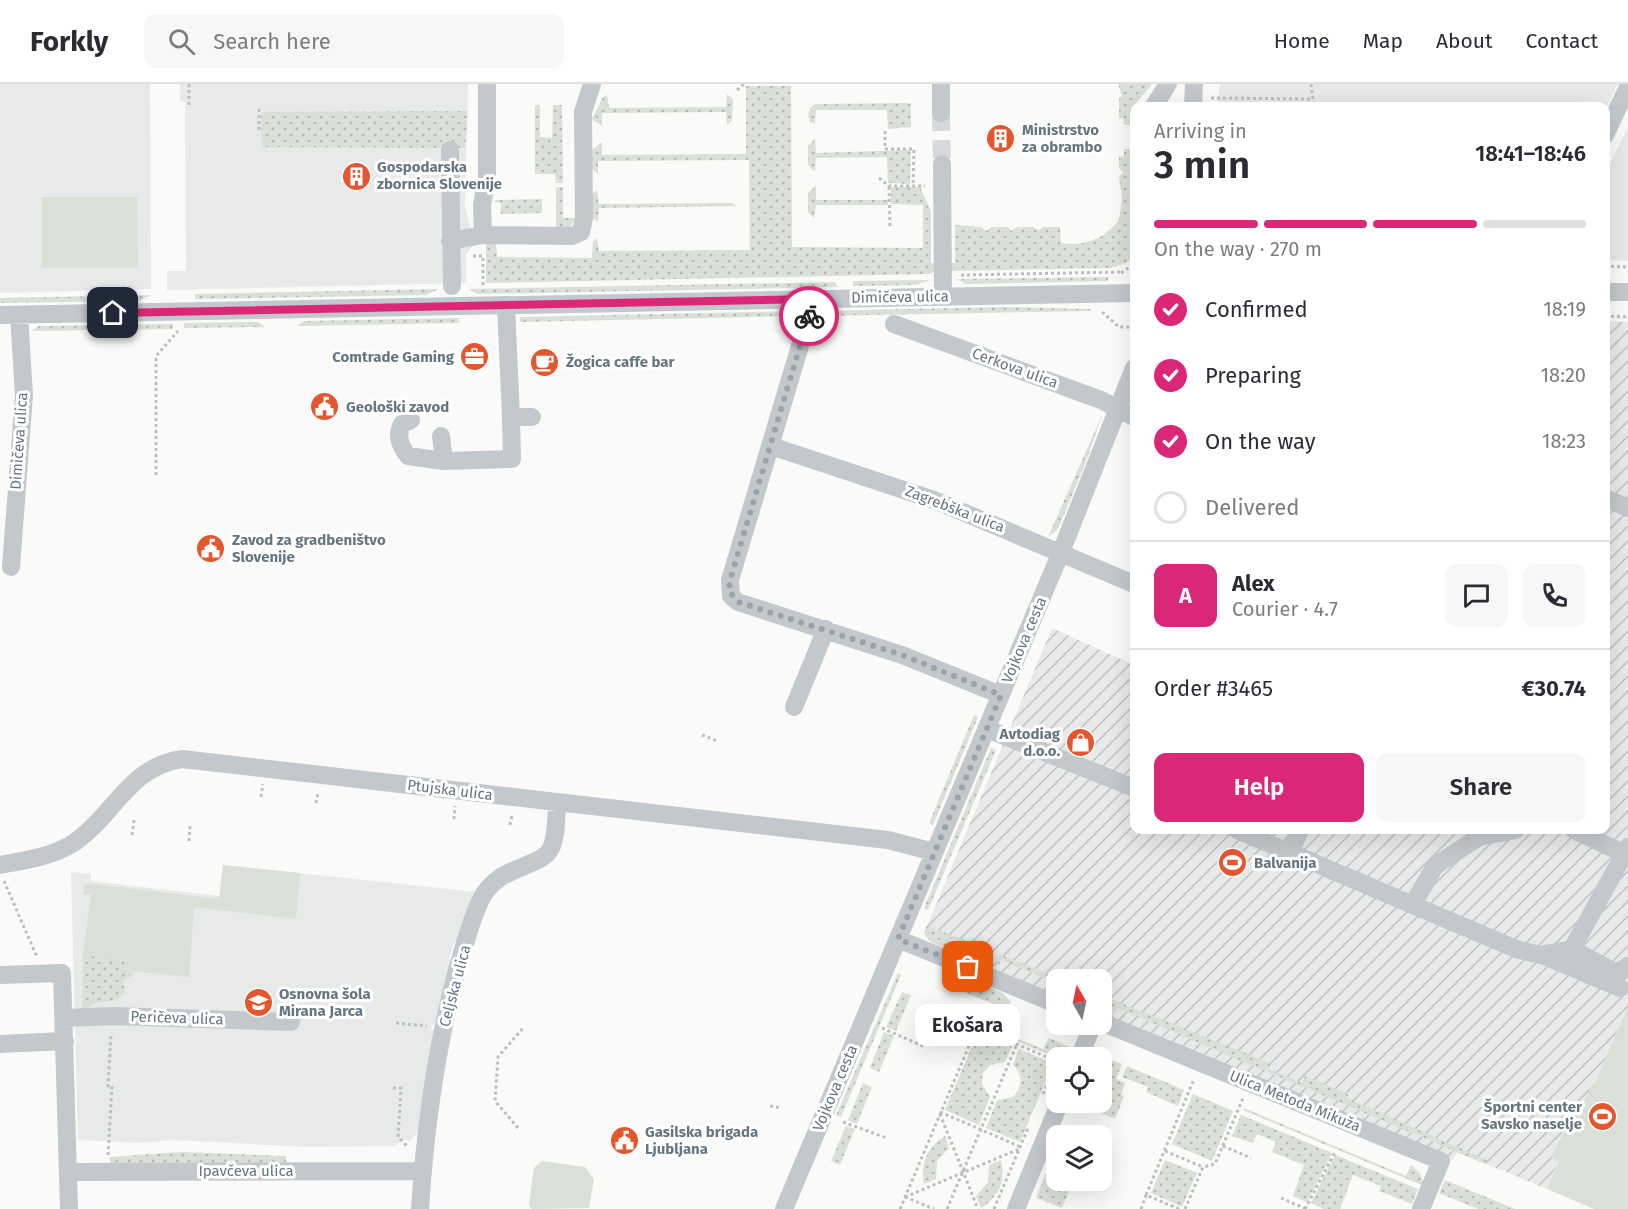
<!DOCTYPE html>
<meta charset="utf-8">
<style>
:root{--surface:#fff;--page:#f7f7f7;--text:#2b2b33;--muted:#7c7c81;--line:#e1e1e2;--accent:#db2777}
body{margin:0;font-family:"Fira Sans",sans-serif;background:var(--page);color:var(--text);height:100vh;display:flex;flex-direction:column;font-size:22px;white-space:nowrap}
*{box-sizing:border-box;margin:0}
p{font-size:20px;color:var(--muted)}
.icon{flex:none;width:33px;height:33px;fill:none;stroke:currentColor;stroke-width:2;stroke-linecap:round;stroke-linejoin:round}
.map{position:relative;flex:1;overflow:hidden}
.details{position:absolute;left:1130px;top:18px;width:480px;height:732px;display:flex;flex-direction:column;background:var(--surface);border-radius:12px;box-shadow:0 6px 24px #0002}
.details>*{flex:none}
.needle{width:39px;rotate:351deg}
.controls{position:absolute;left:1046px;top:885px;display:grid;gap:12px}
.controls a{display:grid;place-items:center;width:66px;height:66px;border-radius:12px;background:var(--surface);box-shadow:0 6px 24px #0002;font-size:30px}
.pin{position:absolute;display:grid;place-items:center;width:51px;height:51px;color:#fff;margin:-26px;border-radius:12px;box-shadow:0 3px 9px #0006}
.courier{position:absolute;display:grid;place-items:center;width:60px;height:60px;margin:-30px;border:4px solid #db2777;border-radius:50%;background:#fff;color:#222;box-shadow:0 2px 8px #0007}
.bubble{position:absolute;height:42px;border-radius:12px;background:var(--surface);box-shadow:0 6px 24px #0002;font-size:20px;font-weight:600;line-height:42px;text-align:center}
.summary em{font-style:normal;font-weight:600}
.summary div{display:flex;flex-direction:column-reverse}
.summary{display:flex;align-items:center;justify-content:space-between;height:102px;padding:0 24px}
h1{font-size:39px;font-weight:600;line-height:45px}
.bar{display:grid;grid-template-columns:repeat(4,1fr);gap:9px 6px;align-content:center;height:72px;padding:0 24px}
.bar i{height:8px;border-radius:4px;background:var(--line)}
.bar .active{background:var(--accent)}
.bar p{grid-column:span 4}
.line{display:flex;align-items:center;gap:15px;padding:0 24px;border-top:2px solid var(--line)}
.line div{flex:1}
.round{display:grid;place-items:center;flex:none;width:63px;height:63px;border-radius:12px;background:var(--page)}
ol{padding:0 24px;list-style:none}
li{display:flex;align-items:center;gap:18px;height:66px}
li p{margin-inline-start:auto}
li .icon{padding:6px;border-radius:50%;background:var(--accent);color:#fff;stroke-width:4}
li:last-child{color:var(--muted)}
li i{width:33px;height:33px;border:3px solid var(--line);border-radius:50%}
.cta{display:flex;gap:12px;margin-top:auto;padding:12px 24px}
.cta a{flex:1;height:69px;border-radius:12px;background:var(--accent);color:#fff;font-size:24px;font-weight:600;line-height:69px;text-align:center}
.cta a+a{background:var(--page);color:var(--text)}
header{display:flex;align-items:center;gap:36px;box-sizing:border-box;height:84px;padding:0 30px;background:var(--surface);border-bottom:2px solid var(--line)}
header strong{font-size:28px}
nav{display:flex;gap:33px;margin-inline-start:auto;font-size:21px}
.search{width:420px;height:54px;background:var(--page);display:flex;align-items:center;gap:15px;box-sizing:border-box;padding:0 21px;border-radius:12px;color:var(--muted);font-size:22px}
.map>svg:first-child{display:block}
.built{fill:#e8e9e9}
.industrial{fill:url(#industrial-furrows)}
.grass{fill:url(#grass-dots)}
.pitch{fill:#dadfd7}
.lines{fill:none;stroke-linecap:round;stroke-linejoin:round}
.minor-tunnel{stroke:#d5d9db;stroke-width:18;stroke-dasharray:18 9;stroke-linecap:butt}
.path{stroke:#bbbfc2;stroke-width:3;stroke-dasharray:3 3;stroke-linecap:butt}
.minor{stroke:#c3c8cc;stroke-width:18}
.done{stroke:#99a4ac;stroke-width:6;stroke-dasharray:0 10.8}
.route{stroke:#db2777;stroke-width:8}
.labels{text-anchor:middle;stroke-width:6;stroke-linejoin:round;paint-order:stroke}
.poi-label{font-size:15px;font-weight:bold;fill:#657683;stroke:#fff;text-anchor:start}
.street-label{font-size:15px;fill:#657683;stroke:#fff}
</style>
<header>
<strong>Forkly</strong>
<div class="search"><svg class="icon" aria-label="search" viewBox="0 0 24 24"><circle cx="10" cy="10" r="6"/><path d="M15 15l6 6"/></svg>Search here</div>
<nav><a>Home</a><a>Map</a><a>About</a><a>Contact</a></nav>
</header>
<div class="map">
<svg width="1628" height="1125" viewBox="0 0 1628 1125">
<defs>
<pattern id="industrial-furrows" width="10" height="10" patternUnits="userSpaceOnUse" patternTransform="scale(1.5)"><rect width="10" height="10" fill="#e8e9e9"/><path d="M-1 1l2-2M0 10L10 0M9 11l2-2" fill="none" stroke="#c0c1c2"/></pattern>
<pattern id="grass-dots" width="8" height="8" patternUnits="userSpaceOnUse" patternTransform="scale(1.5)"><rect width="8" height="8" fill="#dadfd7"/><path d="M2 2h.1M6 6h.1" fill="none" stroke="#b4b9b4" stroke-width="1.8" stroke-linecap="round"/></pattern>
</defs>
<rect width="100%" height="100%" fill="#fafaf8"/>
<path class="built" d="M0,0H150L151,205L0,209Z
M180,0H468L465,123L475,160L466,170V199L167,206V187H186L185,28V18L180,16Z
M1220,0H1618L1605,26V22H1218Z
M1628,43V177L1605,176V90Z
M223,781L477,808L459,858L454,859L449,874L453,876L437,939L433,940L431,945L435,946L419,1047L409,1058L406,1055L394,1062L309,1063L174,1056L139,1059L78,1056L71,788L91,790V797L219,812Z"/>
<path class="industrial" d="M1605,237L1628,238V923L1594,1001L1592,1000L1572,1044L1567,1043L1552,1073L1559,1076L1547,1105L1457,1068L1452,1077L1101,930V896H1056V912L931,858L926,853L924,849L1052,544L1134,581V746H1605Z"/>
<path class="grass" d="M1118,0H1152L1134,22V41H1124L1123,34H1119V15L1122,12Z
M746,2H791L792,163L923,164V121L891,120V103H920L931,127V179L936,180L935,187L929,190L486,199V160H496L497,173L592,174L593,158L597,154L599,167L750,166L749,76L598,77V90L592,85V66L602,58V71L746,70Z
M727,10L733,15L732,37L727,41L726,28L602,29V42L592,35L603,13L607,11L609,24L726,23Z
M907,19L911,20V43L888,45L887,26H816L815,40L810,38L808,31L810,24L816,20Z
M540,21V53L552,54L553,21H562L563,99H556L555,90H535V22Z
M468,27L465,64L262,63L261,28Z
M815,55L816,69L911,66L910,100L888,99L887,73L816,74L815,87L812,86L808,80V62Z
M1124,65H1134V173L1126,179L1111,184L951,187L950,179H955V141L981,143L986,147L992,143H1008L1011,147L1017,143H1033L1038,146L1044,143H1060L1061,159C1083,163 1105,155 1119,136L1122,114L1119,93L1123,89L1119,84V73L1124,72Z
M816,102V116H888V121H816L814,134L808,128V109Z
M556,103H563V134H576L569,144L556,145Z
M597,106L599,120L733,119L736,122L599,124L598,138L592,134V110Z
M542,115V129L501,130V119L495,118V116Z
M1109,193L1107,197L966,200L956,195Z
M930,196L916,201L853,202V197Z
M835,198L837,203L477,210L469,205Z
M439,205L426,211L195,215V210Z
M151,211L140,217L0,219V214Z
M1004,223L1091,225L1090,227L818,232L819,227Z
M803,227L802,232L520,238V233Z
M459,234V239L297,242L305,237Z
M258,238L265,243L184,244V239Z
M173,240V245L31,247L39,242Z
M1103,329L1085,380L1058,445L1048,453Z
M974,631L978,633L933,741L929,739Z
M991,664L996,666L928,826L924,824Z
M927,842L988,865L986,869L950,854L945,864L931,858L924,849Z
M999,870L1063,895L1056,896V899L1001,876L998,882L996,876Z
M83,871L124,876L126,885L131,887L133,891L123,897L125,908L116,916L92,920L89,926L82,927Z
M953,888L1003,909L1011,918L1008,926L947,901Z
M898,889L901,891L841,1033L836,1031Z
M902,908L911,911L896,947L886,943Z
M1101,911L1270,979L1269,985L1302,999L1305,992L1348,1010L1347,1014L1487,1076L1485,1080L1117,924L1112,934L1101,930Z
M982,925L1000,933L995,945L1043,965L1049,954L1079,967L1076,973L1056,974L975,939Z
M884,948L894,952L879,988L870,984Z
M978,948L1012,962L1005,978L990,981L983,989L982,1000L990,1013L979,1041L945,1026Z
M1019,965L1053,979L1020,1058L986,1044L997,1016L1013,1013C1023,1003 1023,990 1013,981Z
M1097,970L1122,980L1116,995L1125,999L1121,1011L1124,1012L1115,1035L1077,1019L1101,1018V974L1095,973Z
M1127,982L1184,1006L1178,1022L1146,1008L1148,1003L1122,993Z
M863,999L872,1003L857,1040L848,1036Z
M1193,1010L1233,1027L1212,1077L1172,1060Z
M1244,1024L1406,1092L1411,1081L1420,1089L1424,1102L1243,1026Z
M1241,1031L1332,1069L1307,1118L1293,1112L1304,1081L1272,1068L1276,1058L1257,1050L1253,1059L1232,1052Z
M846,1042L855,1045L840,1081L831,1077Z
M945,1052L949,1064L937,1077L936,1095L924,1100C920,1080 927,1063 945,1052Z
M1056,1063V1096L1073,1097L1062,1124L1036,1114Z
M180,1068L286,1072V1080L110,1081V1073Z
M1335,1071L1418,1105L1412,1120L1379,1107L1381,1102L1353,1091L1340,1125H1324L1311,1119Z
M1001,1076C1006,1096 999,1113 981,1124L976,1112L988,1098L989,1081Z
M1165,1076L1197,1089L1182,1123L1151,1109Z
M1445,1096L1515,1125H1478L1439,1109Z"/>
<path class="pitch" d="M42,113H137L138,184H42Z
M223,781L300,789L296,835L194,823L189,893L131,887L124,882V876L83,871L91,811L83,810L85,799L219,815Z
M1628,923V1125H1594L1547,1105L1559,1077L1551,1073L1567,1043L1572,1044L1592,1000L1594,1001Z
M542,1077L585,1083L594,1095L589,1124L532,1125L529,1121L534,1084Z"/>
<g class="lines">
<path class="minor-tunnel" d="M941,29L942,80"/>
<path class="path" d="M189,0V23
M1311,0L1314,22
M737,6L744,0
M1211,14L1311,15
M259,46V23
M885,47V65H914L913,102
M879,94L889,102H925
M889,103L890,143
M473,172H483V202
M1605,182L1628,183
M1121,189L1134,180
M961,191L1121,188
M1102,228L1119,243H1134
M1605,232L1628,233
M156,391V272L178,247
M702,651L717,657
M261,713L263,700
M316,719L318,709
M454,735L455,722
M510,741L512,731
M132,751L134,736
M189,757L190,742
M4,797L37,873
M396,939L427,942
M882,944L925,963
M393,1004H401L398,1053L407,1062
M1043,1010L1056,978
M770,1022L781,1024
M940,1028L1021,1063
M940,1030L978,1125
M843,1038L887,1054
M518,1044L495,1017L498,973L523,944
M1223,1062L1251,1074
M1165,1067L1203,1083
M108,1071L112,1002H108L111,950
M905,1113L1019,1065
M905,1113L934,1125
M1281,1114L1306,1125
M900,1125L977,943L1056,977
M947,1125L1017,960
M994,1125L1028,1044
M1141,1125L1146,1111
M1179,1125L1146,1111L1194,995
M1185,1125L1203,1083L1215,1080L1243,1014
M1305,1125L1335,1068"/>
<path class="minor" d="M941,0V29
M1154,22L1168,0
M1193,22L1194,0
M1605,51L1628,3
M450,66L452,202
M942,80L943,213
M483,151L482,121L487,94V0
M450,157L483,151L572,152L581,148L584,134L583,28L592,0
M1605,208H1628
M814,215L730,496L731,512L738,518L902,571L1001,611
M506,221L511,333H532
M0,231L1134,209
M894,240L1101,316L1134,333
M411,336L402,340C396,351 400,362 408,372L444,377
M441,352L444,377L512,375L511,333
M771,362L934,416L1134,500
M1605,414L1628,424
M11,483L24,311L19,231
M794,623L826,545
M987,645L1134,704
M1237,746L1516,865L1540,871L1572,865L1628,763
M1574,746L1625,770
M1291,767L1300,746
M0,781C26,776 52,773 75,758C114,731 130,682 182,675L888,756L934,768
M1413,820L1435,782L1479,753L1516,746
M898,855L1056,920
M1572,865L1616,889L1628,882
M1542,871L1620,904
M0,891L62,889L69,1125
M64,934L113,932L291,938
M1101,938L1441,1077L1421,1125
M0,960L65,957
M1079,974L1093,940
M69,1088L422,1087
M420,1125C425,1044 436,965 457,886C464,863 470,839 480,817C497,780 541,785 551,764C557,751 556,733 557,719
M784,1125L1061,468L1134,284
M1016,1125L1060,1018"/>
</g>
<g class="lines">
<path class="done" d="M809,232L730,496L729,507L738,518L902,571L1001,611L898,855L968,883"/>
<path class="route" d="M113,229L814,215L809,232"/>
</g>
<defs>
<symbol id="building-disc" viewBox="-11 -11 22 22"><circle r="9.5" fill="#e4572e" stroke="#fff"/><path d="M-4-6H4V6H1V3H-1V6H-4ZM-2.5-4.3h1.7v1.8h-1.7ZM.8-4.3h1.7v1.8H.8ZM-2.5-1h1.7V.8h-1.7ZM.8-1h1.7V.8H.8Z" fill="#fff"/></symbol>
<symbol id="office-disc" viewBox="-11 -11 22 22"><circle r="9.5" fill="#e4572e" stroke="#fff"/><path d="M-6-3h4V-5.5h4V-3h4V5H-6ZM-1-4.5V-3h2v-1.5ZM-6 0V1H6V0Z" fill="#fff"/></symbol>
<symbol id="cafe-disc" viewBox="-11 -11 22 22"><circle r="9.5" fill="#e4572e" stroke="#fff"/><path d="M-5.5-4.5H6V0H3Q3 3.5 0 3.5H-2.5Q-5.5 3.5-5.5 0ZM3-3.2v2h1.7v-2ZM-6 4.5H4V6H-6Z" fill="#fff"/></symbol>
<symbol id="civic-disc" viewBox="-11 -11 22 22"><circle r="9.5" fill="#e4572e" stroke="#fff"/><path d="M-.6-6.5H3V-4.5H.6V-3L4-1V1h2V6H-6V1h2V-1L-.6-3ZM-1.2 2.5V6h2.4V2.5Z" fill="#fff"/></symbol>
<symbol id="shop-disc" viewBox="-11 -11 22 22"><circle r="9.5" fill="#e4572e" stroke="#fff"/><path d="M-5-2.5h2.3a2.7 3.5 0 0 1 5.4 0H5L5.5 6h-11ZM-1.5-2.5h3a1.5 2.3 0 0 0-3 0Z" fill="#fff"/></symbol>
<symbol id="stadium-disc" viewBox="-11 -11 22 22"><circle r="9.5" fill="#e4572e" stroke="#fff"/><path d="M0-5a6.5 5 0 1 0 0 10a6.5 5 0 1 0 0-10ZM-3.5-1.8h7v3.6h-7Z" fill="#fff"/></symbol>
<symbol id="school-disc" viewBox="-11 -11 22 22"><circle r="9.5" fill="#e4572e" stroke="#fff"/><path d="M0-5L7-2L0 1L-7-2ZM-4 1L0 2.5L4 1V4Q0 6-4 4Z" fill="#fff"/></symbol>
</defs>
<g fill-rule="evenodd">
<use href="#building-disc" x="984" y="38" width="33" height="33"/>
<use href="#building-disc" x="340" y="76" width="33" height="33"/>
<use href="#office-disc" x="458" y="256" width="33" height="33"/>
<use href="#cafe-disc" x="528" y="262" width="33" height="33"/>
<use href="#civic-disc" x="308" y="306" width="33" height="33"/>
<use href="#civic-disc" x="194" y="448" width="33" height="33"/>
<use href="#shop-disc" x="1064" y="642" width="33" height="33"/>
<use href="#stadium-disc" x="1216" y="762" width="33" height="33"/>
<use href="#school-disc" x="242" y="902" width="33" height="33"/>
<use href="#stadium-disc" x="1586" y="1016" width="33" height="33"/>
<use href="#civic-disc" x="608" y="1040" width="33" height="33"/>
</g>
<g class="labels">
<g class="poi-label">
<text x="1022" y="51">Ministrstvo<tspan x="1022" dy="17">za obrambo</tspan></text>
<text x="377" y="88">Gospodarska<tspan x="377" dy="17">zbornica Slovenije</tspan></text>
<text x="454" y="278" text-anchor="end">Comtrade Gaming</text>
<text x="566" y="283">Žogica caffe bar</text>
<text x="346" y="328">Geološki zavod</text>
<text x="232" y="461">Zavod za gradbeništvo<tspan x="232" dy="17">Slovenije</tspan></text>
<text x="1060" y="655" text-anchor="end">Avtodiag<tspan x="1060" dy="17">d.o.o.</tspan></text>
<text x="1254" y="784">Balvanija</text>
<text x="279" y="915">Osnovna šola<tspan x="279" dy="17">Mirana Jarca</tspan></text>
<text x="1582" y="1028" text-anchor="end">Športni center<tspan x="1582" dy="17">Savsko naselje</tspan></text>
<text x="645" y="1053">Gasilska brigada<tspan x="645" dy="17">Ljubljana</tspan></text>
</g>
<g class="street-label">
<text transform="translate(900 213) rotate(-1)" y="5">Dimičeva ulica</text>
<text transform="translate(1015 284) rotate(20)" y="5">Cerkova ulica</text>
<text transform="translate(19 357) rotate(-86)" y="5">Dimičeva ulica</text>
<text transform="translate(955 425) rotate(21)" y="5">Zagrebška ulica</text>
<text transform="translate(1024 556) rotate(-67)" y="5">Vojkova cesta</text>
<text transform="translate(450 706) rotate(7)" y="5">Ptujska ulica</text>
<text transform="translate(455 902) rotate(-75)" y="5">Celjska ulica</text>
<text transform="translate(177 934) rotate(2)" y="5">Peričeva ulica</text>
<text transform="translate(835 1004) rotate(-67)" y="5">Vojkova cesta</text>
<text transform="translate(1295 1017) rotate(22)" y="5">Ulica Metoda Mikuža</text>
<text x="246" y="1092">Ipavčeva ulica</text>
</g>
</g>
</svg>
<div class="controls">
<a><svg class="needle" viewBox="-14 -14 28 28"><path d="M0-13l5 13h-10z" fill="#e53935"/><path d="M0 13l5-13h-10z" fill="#7c7c81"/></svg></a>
<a><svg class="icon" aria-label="locate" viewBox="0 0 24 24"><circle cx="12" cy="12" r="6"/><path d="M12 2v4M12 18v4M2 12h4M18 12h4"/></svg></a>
<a><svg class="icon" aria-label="layers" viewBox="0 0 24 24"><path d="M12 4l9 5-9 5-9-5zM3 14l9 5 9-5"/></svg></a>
</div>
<div class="pin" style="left:968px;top:883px;background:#ea580c"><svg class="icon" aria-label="bag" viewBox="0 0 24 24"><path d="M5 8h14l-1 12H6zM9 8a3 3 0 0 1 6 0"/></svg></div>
<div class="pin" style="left:113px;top:229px;background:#1f2937"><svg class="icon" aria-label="home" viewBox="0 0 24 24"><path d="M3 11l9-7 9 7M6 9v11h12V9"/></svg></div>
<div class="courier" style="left:809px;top:232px"><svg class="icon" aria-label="bike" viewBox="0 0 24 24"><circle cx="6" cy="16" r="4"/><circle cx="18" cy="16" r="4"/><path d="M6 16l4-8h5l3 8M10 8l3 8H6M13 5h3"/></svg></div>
<div class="bubble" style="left:915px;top:920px;width:105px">Ekošara</div>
<section class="details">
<div class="summary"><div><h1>3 min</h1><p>Arriving in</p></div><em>18:41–18:46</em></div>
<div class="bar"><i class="active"></i><i class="active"></i><i class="active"></i><i></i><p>On the way · 270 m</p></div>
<ol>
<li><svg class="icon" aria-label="check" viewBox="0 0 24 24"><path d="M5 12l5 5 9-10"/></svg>Confirmed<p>18:19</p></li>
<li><svg class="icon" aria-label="check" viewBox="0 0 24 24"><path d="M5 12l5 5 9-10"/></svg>Preparing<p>18:20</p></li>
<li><svg class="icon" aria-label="check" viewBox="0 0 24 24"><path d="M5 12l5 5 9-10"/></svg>On the way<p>18:23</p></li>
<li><i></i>Delivered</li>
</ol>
<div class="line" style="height:108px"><b class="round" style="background:var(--accent);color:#fff">A</b><div><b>Alex</b><p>Courier · 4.7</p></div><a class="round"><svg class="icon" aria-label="chat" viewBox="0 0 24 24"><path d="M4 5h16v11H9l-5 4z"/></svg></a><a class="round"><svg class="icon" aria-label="phone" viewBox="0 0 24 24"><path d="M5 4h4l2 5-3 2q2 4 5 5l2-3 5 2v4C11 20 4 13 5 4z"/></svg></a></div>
<div class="line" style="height:78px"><div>Order #3465</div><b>€30.74</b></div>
<div class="cta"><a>Help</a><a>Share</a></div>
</section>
</div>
